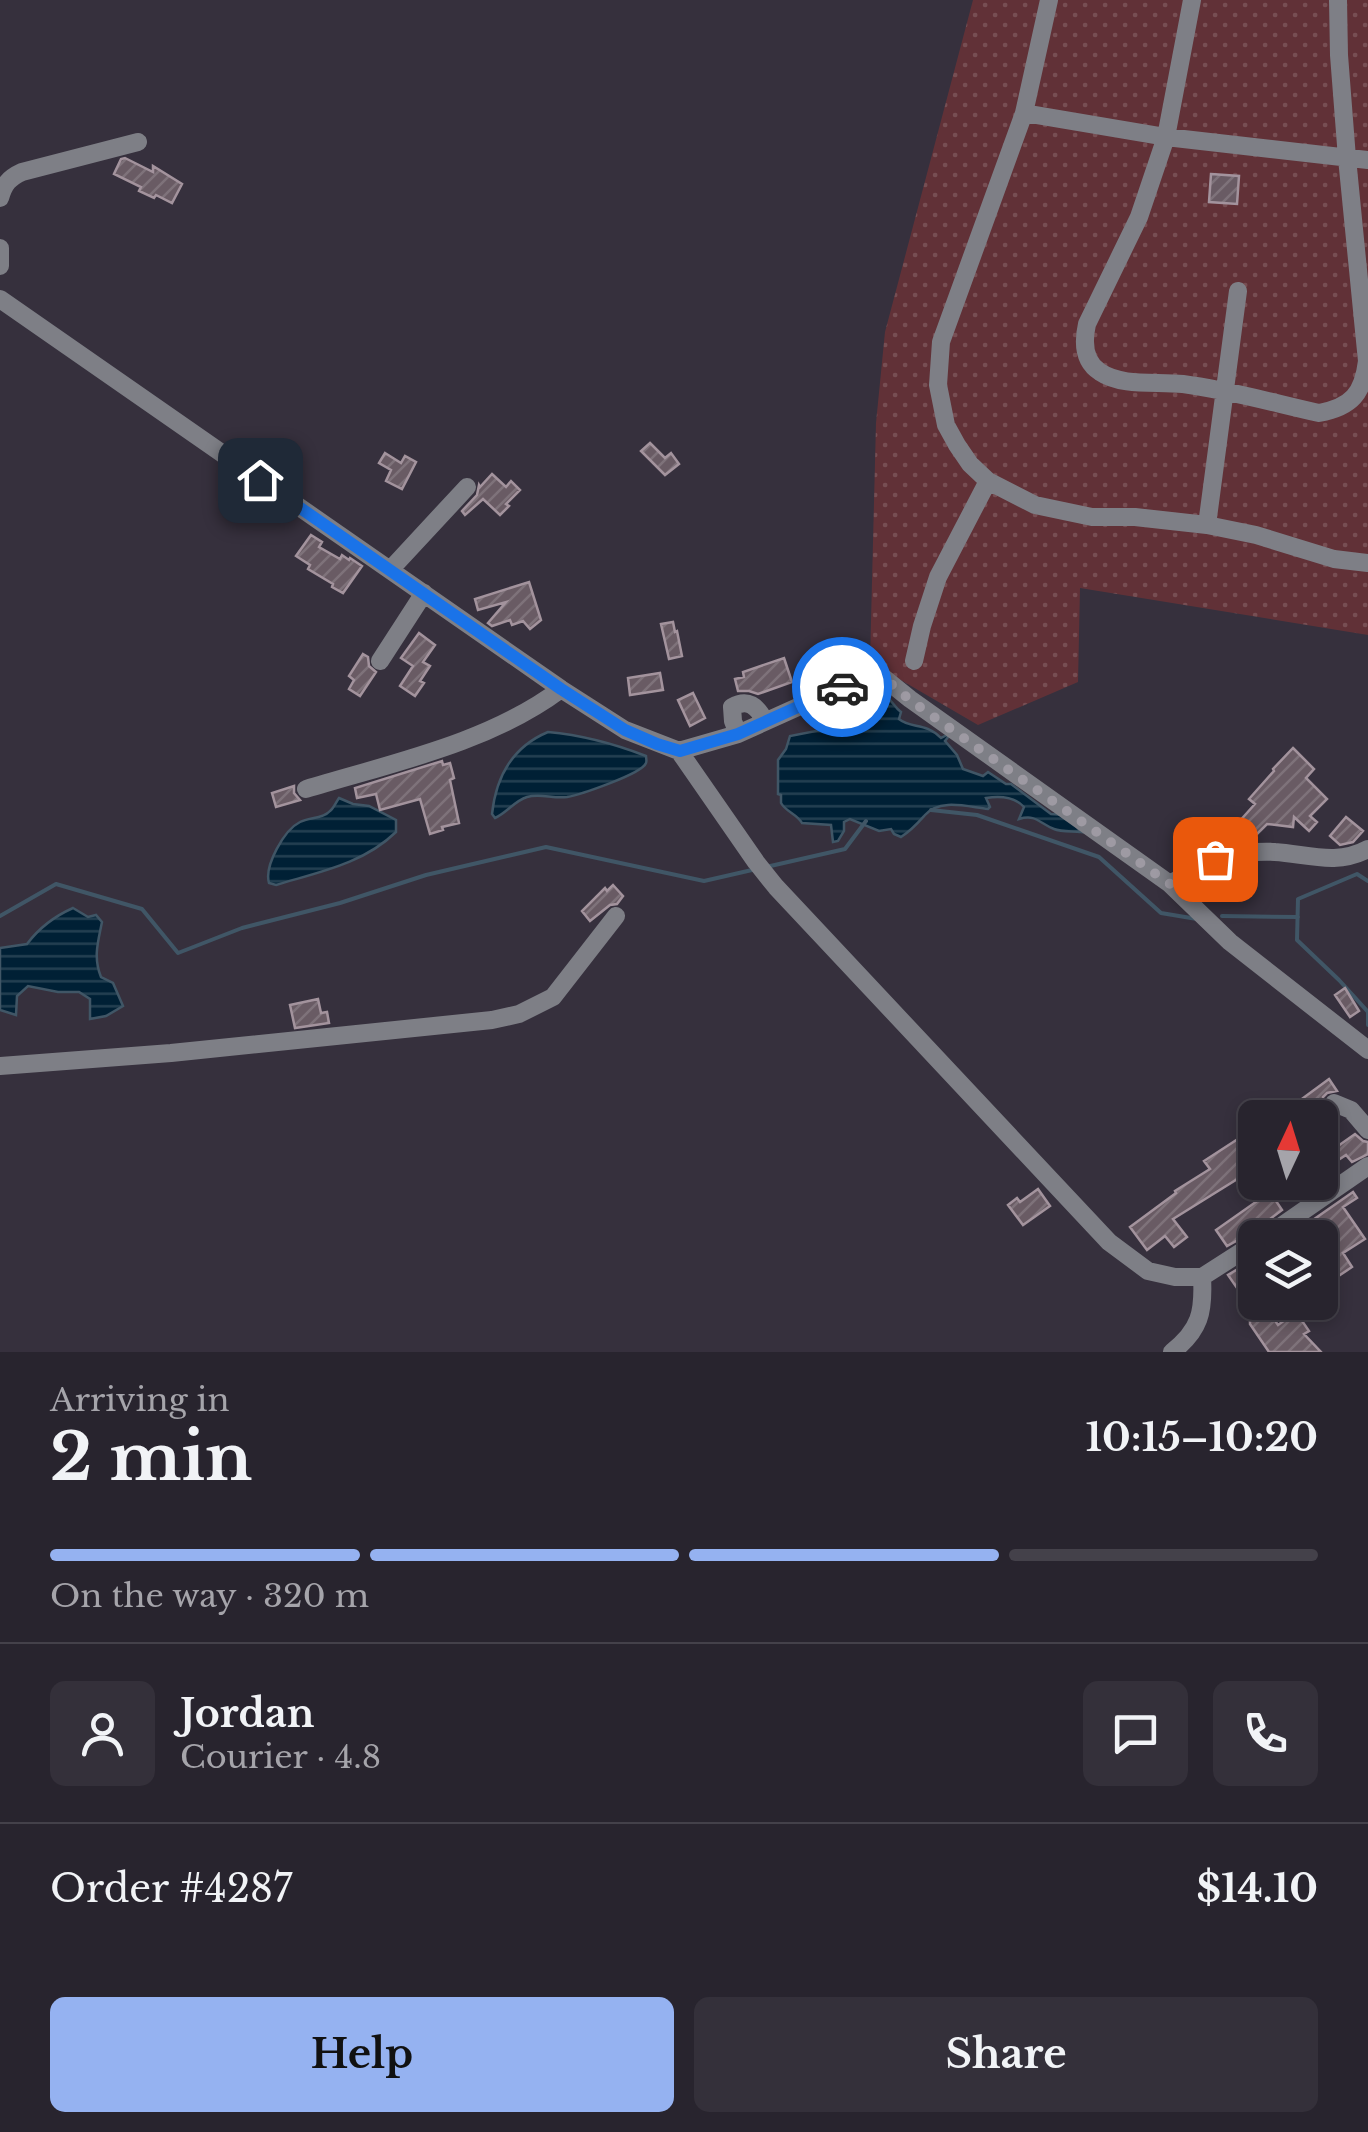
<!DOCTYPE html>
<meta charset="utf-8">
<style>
:root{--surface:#28242e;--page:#34303a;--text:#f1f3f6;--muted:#a5a4aa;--line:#44414a;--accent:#95b2f1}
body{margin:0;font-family:"Libre Baskerville",serif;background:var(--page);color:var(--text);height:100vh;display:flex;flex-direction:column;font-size:38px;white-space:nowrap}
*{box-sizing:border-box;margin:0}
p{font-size:32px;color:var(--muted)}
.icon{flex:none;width:55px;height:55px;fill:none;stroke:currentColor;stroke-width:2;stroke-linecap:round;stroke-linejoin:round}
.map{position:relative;height:1352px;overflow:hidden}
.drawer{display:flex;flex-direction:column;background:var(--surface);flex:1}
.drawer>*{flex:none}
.needle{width:65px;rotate:4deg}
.tools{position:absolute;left:1238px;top:1100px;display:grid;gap:20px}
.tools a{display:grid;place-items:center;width:100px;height:100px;border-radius:15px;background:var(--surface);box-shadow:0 5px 15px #0003,0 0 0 2px var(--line);font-size:50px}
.pin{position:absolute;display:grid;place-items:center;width:85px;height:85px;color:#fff;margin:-42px;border-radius:20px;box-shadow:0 5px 15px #0006}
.courier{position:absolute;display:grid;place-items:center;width:100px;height:100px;margin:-50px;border:8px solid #1a73e8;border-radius:50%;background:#fff;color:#222;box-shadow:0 2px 12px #0007}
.overview em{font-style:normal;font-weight:800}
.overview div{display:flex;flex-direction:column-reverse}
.overview{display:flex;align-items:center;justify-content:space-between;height:170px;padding:0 50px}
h1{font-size:65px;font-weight:800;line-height:75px}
.bar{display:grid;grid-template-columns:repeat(4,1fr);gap:15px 10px;align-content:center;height:120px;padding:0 50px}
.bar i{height:12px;border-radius:8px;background:var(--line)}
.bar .selected{background:var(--accent)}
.bar p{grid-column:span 4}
.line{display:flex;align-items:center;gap:25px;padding:0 50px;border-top:2px solid var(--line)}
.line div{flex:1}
.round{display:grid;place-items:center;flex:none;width:105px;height:105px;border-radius:15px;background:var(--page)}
.action{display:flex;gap:20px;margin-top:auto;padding:20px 50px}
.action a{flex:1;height:115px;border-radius:15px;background:var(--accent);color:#111;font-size:40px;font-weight:800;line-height:115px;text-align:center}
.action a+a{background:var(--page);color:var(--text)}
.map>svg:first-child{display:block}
.grass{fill:url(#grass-dots)}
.water{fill:url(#water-rules);stroke:#405666;stroke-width:2.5}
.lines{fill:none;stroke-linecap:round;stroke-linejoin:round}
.stream{stroke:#405666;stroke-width:4}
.building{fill:url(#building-hatch);stroke:#a3939d;stroke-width:2.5}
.minor{stroke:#7e7f86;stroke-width:18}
.done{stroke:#9e9aa3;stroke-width:10;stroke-dasharray:0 18}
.route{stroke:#1a73e8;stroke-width:12}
</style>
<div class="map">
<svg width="1368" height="1352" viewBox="0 0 1368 1352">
<defs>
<pattern id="grass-dots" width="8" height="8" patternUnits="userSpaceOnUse" patternTransform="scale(2.5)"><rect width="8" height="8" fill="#613137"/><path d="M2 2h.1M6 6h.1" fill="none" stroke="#774e53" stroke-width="1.8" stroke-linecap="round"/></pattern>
<pattern id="water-rules" width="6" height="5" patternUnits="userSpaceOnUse" patternTransform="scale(2.5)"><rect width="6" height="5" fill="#002035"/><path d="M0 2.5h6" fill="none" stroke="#244052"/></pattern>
<pattern id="building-hatch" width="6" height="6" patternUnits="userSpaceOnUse" patternTransform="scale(2.5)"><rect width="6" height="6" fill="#695b64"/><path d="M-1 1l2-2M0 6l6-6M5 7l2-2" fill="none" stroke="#7e727a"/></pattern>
</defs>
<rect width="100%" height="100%" fill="#36303d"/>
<path class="grass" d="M973,0H1368V635L1080,588L1078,682L978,725L870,662L876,423L885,332Z"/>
<path class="water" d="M880,695C891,696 892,705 901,712L899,719C911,729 926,722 941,738L947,735L949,736L945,741L957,755L963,769L983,776L988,772L1006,784H1011L1051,814L1067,815L1081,832C1073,831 1061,832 1054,829C1039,823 1036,814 1019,819L1024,807C1015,797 999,796 986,798L990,807L988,809C968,807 940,798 925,815C917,824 912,830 901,837L894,834L891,829L879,831L850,819L844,822V831L838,841L833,842L831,825L802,823C797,814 786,812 781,803V795L778,794V760L786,749L790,736L826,729L836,731L839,727L840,714L845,713L850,706H859L870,697Z
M548,732C581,735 615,744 646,756C646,758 647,761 646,763C642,774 579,795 567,797C553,799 540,793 527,797C514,801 507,813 495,818L492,814C496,777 512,747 548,732Z
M339,798L353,804L369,806L396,820V832C363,864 319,872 276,885L269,883C264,866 284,830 300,822C309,817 323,819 330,811C334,808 336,802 339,798Z
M73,908L88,917L96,915L102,922C98,942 93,957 101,977L113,983L123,1006L106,1016L90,1019V999L79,992H58L28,986L17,996L16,1015L0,1010V948L27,944C39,928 55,916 73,908Z"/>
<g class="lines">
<path class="stream" d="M931,810L977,815L1099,857L1161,913L1197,919
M766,867L845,849L866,821
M1368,881L1357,874L1298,899L1297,940L1339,980L1368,1012V1025
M0,916L56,884L142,909L178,953L242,928L340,903L426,875L546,847L704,881L752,870
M1222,916L1298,917"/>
</g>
<path class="building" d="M125,158L153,172V166L182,184L172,203L156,195L154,198L139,191L141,187L114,174L121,159Z
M1211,174L1239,176L1237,204L1209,202Z
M650,443L665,458L671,453L679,464L665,475L641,451Z
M385,453L401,463L405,456L416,462L402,489L386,481L391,470L379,463Z
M492,474L506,487L511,481L520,490L506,504L509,506L500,515L483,499L465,515L462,511L477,495L479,485L480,487Z
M311,535L322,542L319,547L340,559L342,555L349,560L350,558L362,566L343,593L332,587L333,584L308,569L310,565L296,556Z
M529,582L541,620L530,629L523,621L512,625L510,620L492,626L488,623L506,602L478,610L475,599Z
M673,622L675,632L677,631L682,656L669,659L661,624Z
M419,633L435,645L423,662L430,666L420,681L424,683L415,696L400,686L413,666L401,658Z
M363,654L368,657L369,666L376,672L360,696L349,689L354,680L349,676Z
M784,658L792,682L758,694L749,691H738L735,679L744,677L743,672Z
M660,673L663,690L630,695L628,678Z
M693,693L705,718L690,726L678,700Z
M1293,748L1314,769L1306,778L1327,799L1310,816L1317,822L1309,831L1294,817L1293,827L1267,824L1254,837L1238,823L1255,804L1249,799L1274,771L1273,769Z
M442,761L443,765L450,763L454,778L450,780L459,823L442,827L443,830L430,834L420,799L380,810L376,794L357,798L355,788Z
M294,786V793L300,800L276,807L272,793Z
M1346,817L1363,831L1353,842L1340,845L1330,836Z
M613,885L623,896L617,904L610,905L590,921L582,911L605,888L607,891Z
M1345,988L1359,1011L1350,1017L1335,995Z
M318,999L321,1013L327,1012L329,1023L295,1028L290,1005Z
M1329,1079L1337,1091L1327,1093L1323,1097L1324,1110L1331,1115L1322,1122L1338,1146L1355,1134L1363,1141L1368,1142V1154L1352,1162L1346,1155L1320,1172V1118H1276Z
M1238,1139L1255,1164V1168L1173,1219L1187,1237L1174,1247L1165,1236L1147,1250L1130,1227L1176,1193L1175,1191L1210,1169L1204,1161Z
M1038,1189L1050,1206L1023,1225L1008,1205L1017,1198L1020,1202Z
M1270,1192L1282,1210L1254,1231L1227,1246L1216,1230Z
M1353,1192L1357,1198L1343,1207L1365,1239L1343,1253L1352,1267L1337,1277L1320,1251V1238H1287Z
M1255,1263V1314L1228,1275L1246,1264L1249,1267Z
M1266,1308L1278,1325L1296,1312L1309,1331L1304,1334L1321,1352H1269L1250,1324V1320Z"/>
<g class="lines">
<path class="minor" d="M1049,0L1024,113L941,342L938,385L946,425L957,445L970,464L988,481L1035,505L1092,517H1135L1207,525L1256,535L1334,559L1368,563
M1192,0L1166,137L1139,217L1087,324C1083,342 1083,361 1100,372C1122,387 1157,381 1183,384C1229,390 1274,403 1319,413C1352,407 1363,393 1367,361L1347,158L1339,55L1338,0
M1024,113L1166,137L1368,160
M0,198C4,184 9,178 22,172L138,142
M0,248V266
M0,299L561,689L625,730L679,751L756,862L776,887L1109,1242L1148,1271L1175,1277H1202L1255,1243
M1207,525L1238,291
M390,570L467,487
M380,661L424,593
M914,661L922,626L938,577L988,481
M738,734L733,721L732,707C748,698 757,706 765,721
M679,751L738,734L860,679L884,678L910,699L1170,884L1230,942L1368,1050
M306,789C392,763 489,743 561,689
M1170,884C1193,871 1216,855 1243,853C1253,852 1264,851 1275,852C1307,854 1337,866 1368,849
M0,1066L171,1053L492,1020L519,1014L553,997L616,916
M1334,1103L1351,1110L1368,1130
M1264,1238L1368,1166
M1172,1352C1200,1330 1204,1312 1202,1277"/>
</g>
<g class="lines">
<path class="done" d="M842,687L860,679L884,678L910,700L1170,884L1215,859"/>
<path class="route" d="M260,480L561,689L625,730L657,744L680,751L738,734L842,687"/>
</g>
</svg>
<div class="tools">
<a><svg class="needle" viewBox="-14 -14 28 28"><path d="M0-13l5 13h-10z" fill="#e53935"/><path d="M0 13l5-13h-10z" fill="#a5a4aa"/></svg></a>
<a><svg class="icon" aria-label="layers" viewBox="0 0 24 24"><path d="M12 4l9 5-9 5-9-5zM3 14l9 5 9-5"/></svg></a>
</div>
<div class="pin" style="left:1215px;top:859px;background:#ea580c"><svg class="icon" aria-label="bag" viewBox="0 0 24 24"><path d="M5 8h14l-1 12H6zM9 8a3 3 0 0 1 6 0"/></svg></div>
<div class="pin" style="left:260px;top:480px;background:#1f2937"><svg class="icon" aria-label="home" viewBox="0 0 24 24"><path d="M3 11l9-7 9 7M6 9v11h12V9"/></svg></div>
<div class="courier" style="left:842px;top:687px"><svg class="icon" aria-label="car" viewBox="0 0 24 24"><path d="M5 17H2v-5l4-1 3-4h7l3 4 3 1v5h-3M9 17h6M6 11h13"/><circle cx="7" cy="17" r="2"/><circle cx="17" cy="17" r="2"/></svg></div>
</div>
<section class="drawer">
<div class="overview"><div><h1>2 min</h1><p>Arriving in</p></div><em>10:15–10:20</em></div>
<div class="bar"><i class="selected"></i><i class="selected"></i><i class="selected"></i><i></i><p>On the way · 320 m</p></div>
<div class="line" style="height:180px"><a class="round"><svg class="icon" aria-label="person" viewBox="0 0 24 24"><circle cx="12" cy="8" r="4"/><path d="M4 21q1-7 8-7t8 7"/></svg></a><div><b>Jordan</b><p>Courier · 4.8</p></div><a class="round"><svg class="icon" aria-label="chat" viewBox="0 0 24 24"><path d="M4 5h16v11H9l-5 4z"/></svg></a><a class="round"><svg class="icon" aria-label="phone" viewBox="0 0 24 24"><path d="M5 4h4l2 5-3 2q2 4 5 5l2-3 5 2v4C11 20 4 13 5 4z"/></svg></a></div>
<div class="line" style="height:130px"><div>Order #4287</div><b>$14.10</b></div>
<div class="action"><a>Help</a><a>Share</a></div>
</section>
